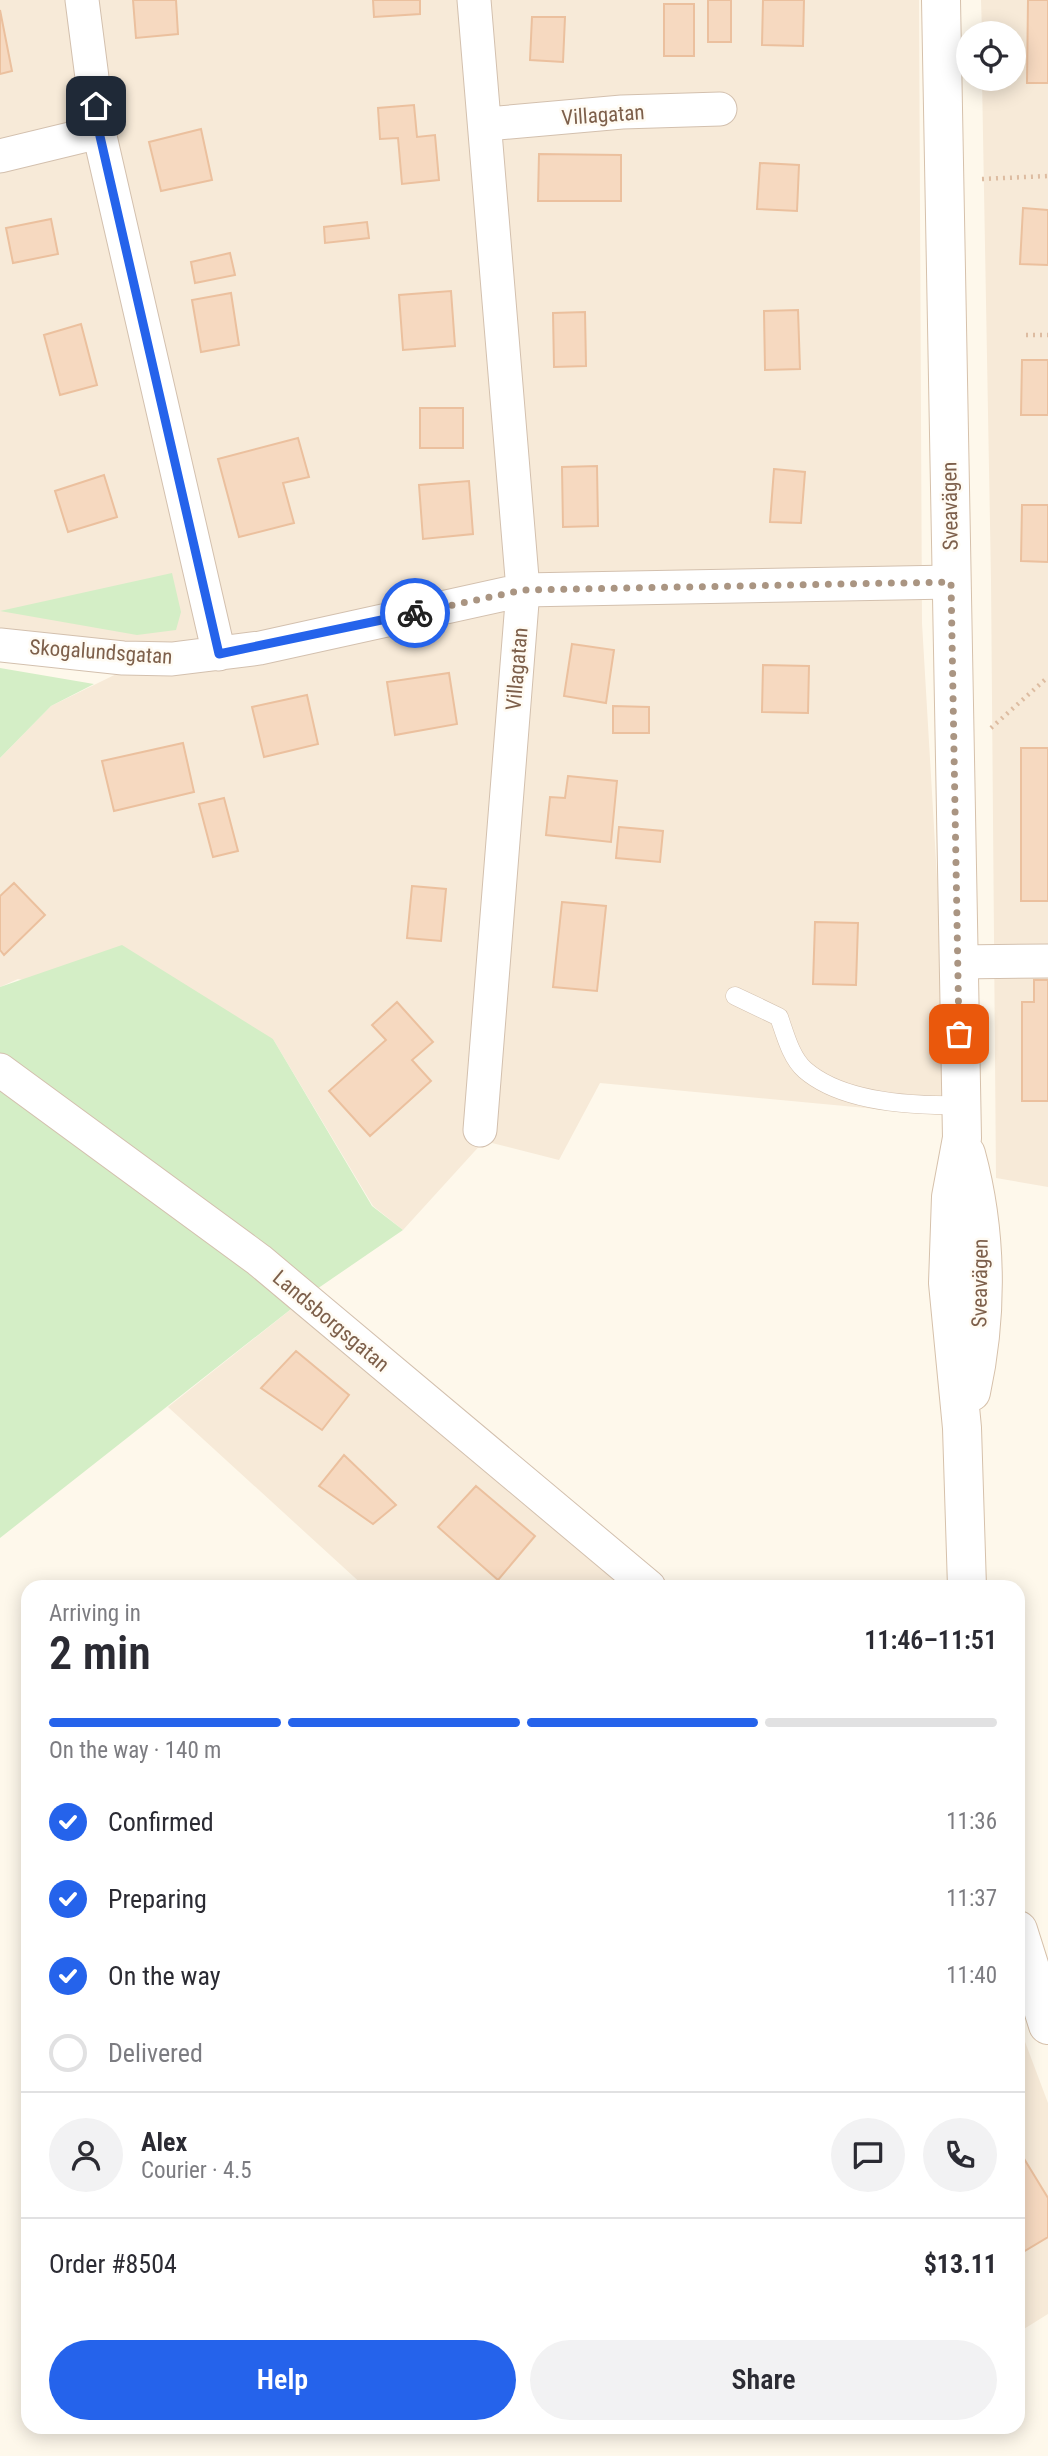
<!DOCTYPE html>
<meta charset="utf-8">
<style>
:root{--surface:#fff;--page:#f2f2f3;--text:#2b2b33;--muted:#7c7c81;--line:#e1e1e2;--accent:#2563eb}
body{margin:0;font-family:"Roboto Condensed",sans-serif;background:var(--page);color:var(--text);height:100vh;display:flex;flex-direction:column;font-size:26px;white-space:nowrap}
*{box-sizing:border-box;margin:0}
p{font-size:23px;color:var(--muted)}
.icon{flex:none;width:38px;height:38px;fill:none;stroke:currentColor;stroke-width:2;stroke-linecap:round;stroke-linejoin:round}
.map{position:relative;flex:1;overflow:hidden}
.drawer{position:absolute;left:21px;top:1580px;width:1004px;height:854px;display:flex;flex-direction:column;background:var(--surface);border-radius:21px;box-shadow:0 4px 18px #0003}
.drawer>*{flex:none}
.tools{position:absolute;left:956px;top:21px;display:grid;gap:14px}
.tools a{display:grid;place-items:center;width:70px;height:70px;border-radius:50%;background:var(--surface);box-shadow:0 4px 18px #0003;font-size:35px}
.pin{position:absolute;display:grid;place-items:center;width:60px;height:60px;color:#fff;margin:-30px;border-radius:14px;box-shadow:0 4px 10px #0006}
.courier{position:absolute;display:grid;place-items:center;width:70px;height:70px;margin:-35px;border:5px solid #2563eb;border-radius:50%;background:#fff;color:#222;box-shadow:0 2px 9px #0007}
.headline em{font-style:normal;font-weight:600}
.headline div{display:flex;flex-direction:column-reverse}
.headline{display:flex;align-items:center;justify-content:space-between;height:119px;padding:0 28px}
h1{font-size:46px;font-weight:600;line-height:52px}
.bar{display:grid;grid-template-columns:repeat(4,1fr);gap:10px 7px;align-content:center;height:84px;padding:0 28px}
.bar i{height:9px;border-radius:5px;background:var(--line)}
.bar .on{background:var(--accent)}
.bar p{grid-column:span 4}
.line{display:flex;align-items:center;gap:18px;padding:0 28px;border-top:2px solid var(--line)}
.line div{flex:1}
.round{display:grid;place-items:center;flex:none;width:74px;height:74px;border-radius:37px;background:var(--page)}
ol{padding:0 28px;list-style:none}
li{display:flex;align-items:center;gap:21px;height:77px}
li p{margin-inline-start:auto}
li .icon{padding:7px;border-radius:50%;background:var(--accent);color:#fff;stroke-width:4}
li:last-child{color:var(--muted)}
li i{width:38px;height:38px;border:4px solid var(--line);border-radius:50%}
.button{display:flex;gap:14px;margin-top:auto;padding:14px 28px}
.button a{flex:1;height:80px;border-radius:42px;background:var(--accent);color:#fff;font-size:28px;font-weight:600;line-height:80px;text-align:center}
.button a+a{background:var(--page);color:var(--text)}
.map>svg:first-child{display:block}
.residential{fill:#f7ead8}
.green{fill:#d4eec6}
.building{fill:#f6d9c0;stroke:#ebc09e;stroke-width:2}
.lines{fill:none;stroke-linecap:round;stroke-linejoin:round}
.service-casing{stroke:#d3c0ae;stroke-width:19}
.minor-casing{stroke:#d3c0ae;stroke-width:35}
.secondary-casing{stroke:#d6c1ab;stroke-width:40}
.path{stroke:#ddbca1;stroke-width:4.5;stroke-dasharray:2 5;stroke-linecap:butt}
.service{stroke:#fff;stroke-width:18}
.minor{stroke:#fff;stroke-width:33}
.secondary{stroke:#fff;stroke-width:38}
.done{stroke:#aa9582;stroke-width:7;stroke-dasharray:0 12.6}
.route{stroke:#2563eb;stroke-width:9}
.labels{text-anchor:middle;stroke-width:5;stroke-linejoin:round;paint-order:stroke}
.street-label{font-size:21px;fill:#7d5f4a;stroke:#fffbf3}
</style>
<div class="map">
<svg width="1048" height="2456" viewBox="0 0 1048 2456">
<rect width="100%" height="100%" fill="#fef8eb"/>
<path class="residential" d="M0,0H919L922,623L951,1116L600,1083L559,1160L484,1141L403,1230L373,1206L273,1039L18,979L0,987V758L51,706L145,660L0,645Z
M981,0H1048V1187L996,1178L991,580L982,79H1013V33H982Z
M314,1291L636,1587H365L168,1407Z
M1018,2023L1048,2103V2314L1019,2332Z"/>
<path class="green" d="M172,573L181,612L176,630L137,635L0,611Z
M0,668L94,684L51,706L0,758Z
M122,945L273,1039L372,1206L403,1230L314,1291L0,1538V987Z"/>
<path class="building" d="M133,0H176L178,34L136,38Z
M373,0H420V14L374,17Z
M708,0H731V42H708Z
M763,0H804L803,46L762,45Z
M1028,0H1048V83H1027Z
M664,4H694V56H664Z
M0,10L12,71L0,74Z
M532,17H565L563,62L530,60Z
M414,105L417,137L435,135L439,180L402,184L398,138L380,139L378,108Z
M201,129L212,180L161,191L149,142Z
M539,154L621,155V201H538Z
M760,163L799,165L797,211L757,209Z
M1023,208L1048,210V265L1020,264Z
M51,219L58,254L13,263L6,228Z
M367,222L369,238L325,243L324,227Z
M230,253L235,275L195,283L191,262Z
M451,291L455,346L403,350L399,295Z
M231,293L239,345L201,352L192,300Z
M798,310L800,369L765,370L764,311Z
M585,312L586,366L554,367L553,313Z
M81,324L97,385L60,395L44,335Z
M1022,360H1048V415H1021Z
M420,408H463V448H420Z
M298,438L309,477L283,483L294,523L239,537L218,459Z
M597,466L598,526L563,527L562,467Z
M774,469L805,472L801,523L770,522Z
M104,475L117,517L68,532L55,491Z
M469,481L473,534L423,539L419,485Z
M1022,505H1048V562L1021,561Z
M572,644L614,650L606,703L564,696Z
M763,665L809,666L808,713L762,712Z
M449,673L457,724L395,735L387,682Z
M307,695L318,744L264,757L252,707Z
M613,706L649,707V733H613Z
M183,743L194,792L114,811L102,761Z
M1021,748H1048V901H1021Z
M568,776L617,781L611,842L546,835L550,797L565,798Z
M224,798L238,851L213,857L199,804Z
M619,827L663,831L660,862L616,858Z
M14,883L45,915L4,955L0,950V896Z
M412,886L446,889L441,941L407,938Z
M562,902L606,906L597,991L553,987Z
M815,922L858,923L856,985L813,984Z
M1034,980H1048V1101H1022V1002H1034Z
M397,1002L433,1042L412,1060L431,1081L370,1136L329,1091L386,1040L372,1025Z
M296,1351L349,1395L322,1430L261,1388Z
M344,1455L396,1505L373,1524L319,1486Z
M476,1486L535,1536L498,1580L438,1527Z
M1023,2157L1048,2198V2237L1018,2255V2161Z"/>
<g class="lines">
<defs>
<path id="service" d="M735,996L779,1017C785,1034 791,1058 805,1070C843,1103 913,1106 961,1105"/>
<path id="minor" d="M82,0L99,132L219,654
M474,0L523,590L480,1130
M487,124L622,112L720,109
M0,156L99,132
M0,645L123,658L172,659L260,648L523,590L951,582
M957,962L1048,961
M0,1070L259,1260L649,1587"/>
<path id="secondary" d="M941,0L962,1138L951,1197L948,1283L962,1428L967,1587
M966,1154C987,1231 988,1314 971,1392
M1018,1930L1048,2025"/>
</defs>
<use href="#service" class="service-casing"/>
<use href="#minor" class="minor-casing"/>
<use href="#secondary" class="secondary-casing"/>
<path class="path" d="M982,179L1048,176
M1026,335H1048
M991,728L1048,677"/>
<use href="#service" class="service"/>
<use href="#minor" class="minor"/>
<use href="#secondary" class="secondary"/>
</g>
<g class="lines">
<path class="done" d="M415,613L523,590L951,582L959,1034"/>
<path class="route" d="M96,106L99,132L219,654L415,613"/>
</g>
<g class="labels">
<g class="street-label">
<text transform="translate(603 115) rotate(-4)" y="7">Villagatan</text>
<text transform="translate(950 506) rotate(-91)" y="7">Sveavägen</text>
<text transform="translate(101 652) rotate(4)" y="7">Skogalundsgatan</text>
<text transform="translate(517 669) rotate(-85)" y="7">Villagatan</text>
<text transform="translate(980 1283) rotate(-89)" y="7">Sveavägen</text>
<text transform="translate(331 1321) rotate(40)" y="7">Landsborgsgatan</text>
</g>
</g>
</svg>
<div class="tools">
<a><svg class="icon" aria-label="locate" viewBox="0 0 24 24"><circle cx="12" cy="12" r="6"/><path d="M12 2v4M12 18v4M2 12h4M18 12h4"/></svg></a>
</div>
<div class="pin" style="left:959px;top:1034px;background:#ea580c"><svg class="icon" aria-label="bag" viewBox="0 0 24 24"><path d="M5 8h14l-1 12H6zM9 8a3 3 0 0 1 6 0"/></svg></div>
<div class="pin" style="left:96px;top:106px;background:#1f2937"><svg class="icon" aria-label="home" viewBox="0 0 24 24"><path d="M3 11l9-7 9 7M6 9v11h12V9"/></svg></div>
<div class="courier" style="left:415px;top:613px"><svg class="icon" aria-label="bike" viewBox="0 0 24 24"><circle cx="6" cy="16" r="4"/><circle cx="18" cy="16" r="4"/><path d="M6 16l4-8h5l3 8M10 8l3 8H6M13 5h3"/></svg></div>
<section class="drawer">
<div class="headline"><div><h1>2 min</h1><p>Arriving in</p></div><em>11:46–11:51</em></div>
<div class="bar"><i class="on"></i><i class="on"></i><i class="on"></i><i></i><p>On the way · 140 m</p></div>
<ol>
<li><svg class="icon" aria-label="check" viewBox="0 0 24 24"><path d="M5 12l5 5 9-10"/></svg>Confirmed<p>11:36</p></li>
<li><svg class="icon" aria-label="check" viewBox="0 0 24 24"><path d="M5 12l5 5 9-10"/></svg>Preparing<p>11:37</p></li>
<li><svg class="icon" aria-label="check" viewBox="0 0 24 24"><path d="M5 12l5 5 9-10"/></svg>On the way<p>11:40</p></li>
<li><i></i>Delivered</li>
</ol>
<div class="line" style="height:126px"><a class="round"><svg class="icon" aria-label="person" viewBox="0 0 24 24"><circle cx="12" cy="8" r="4"/><path d="M4 21q1-7 8-7t8 7"/></svg></a><div><b>Alex</b><p>Courier · 4.5</p></div><a class="round"><svg class="icon" aria-label="chat" viewBox="0 0 24 24"><path d="M4 5h16v11H9l-5 4z"/></svg></a><a class="round"><svg class="icon" aria-label="phone" viewBox="0 0 24 24"><path d="M5 4h4l2 5-3 2q2 4 5 5l2-3 5 2v4C11 20 4 13 5 4z"/></svg></a></div>
<div class="line" style="height:91px"><div>Order #8504</div><b>$13.11</b></div>
<div class="button"><a>Help</a><a>Share</a></div>
</section>
</div>
